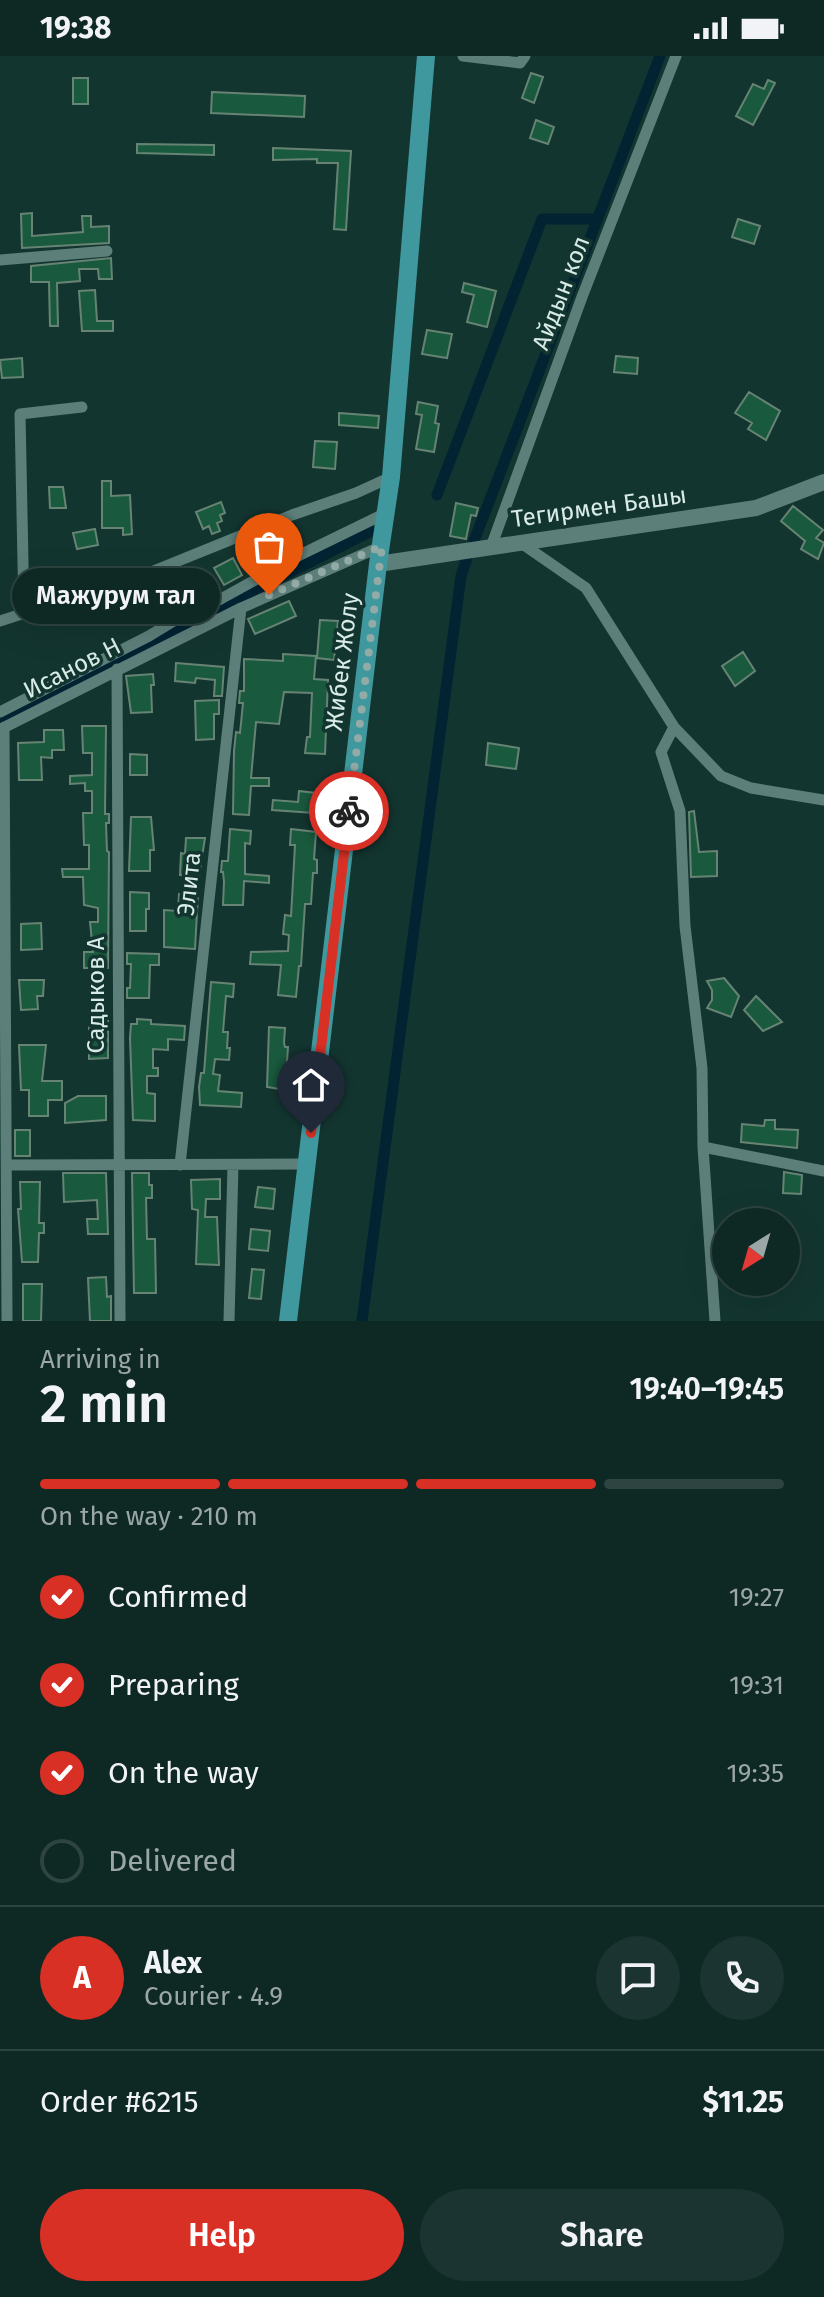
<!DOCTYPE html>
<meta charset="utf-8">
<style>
:root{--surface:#0e2824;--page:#1c3431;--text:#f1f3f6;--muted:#9ba6a6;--line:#2e4441;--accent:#d93025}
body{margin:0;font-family:"Fira Sans",sans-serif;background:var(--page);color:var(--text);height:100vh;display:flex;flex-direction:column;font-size:30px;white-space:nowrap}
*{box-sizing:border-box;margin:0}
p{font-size:26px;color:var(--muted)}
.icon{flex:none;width:44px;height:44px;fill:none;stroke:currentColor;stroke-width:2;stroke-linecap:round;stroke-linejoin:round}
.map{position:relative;height:1265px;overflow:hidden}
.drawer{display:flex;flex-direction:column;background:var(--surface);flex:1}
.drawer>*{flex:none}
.needle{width:52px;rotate:217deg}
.controls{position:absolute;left:712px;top:1152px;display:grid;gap:16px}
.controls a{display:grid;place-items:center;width:88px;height:88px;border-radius:50%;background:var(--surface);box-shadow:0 8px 32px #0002,0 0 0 2px var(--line);font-size:40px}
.pin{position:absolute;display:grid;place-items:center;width:68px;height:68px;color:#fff;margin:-82px -34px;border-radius:50% 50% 50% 0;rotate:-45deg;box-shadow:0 0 8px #0007}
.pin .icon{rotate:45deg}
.courier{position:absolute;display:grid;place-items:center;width:80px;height:80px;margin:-40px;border:6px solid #d93025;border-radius:50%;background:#fff;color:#222;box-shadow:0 2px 10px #0007}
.bubble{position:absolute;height:56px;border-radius:28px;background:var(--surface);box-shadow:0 8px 32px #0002,0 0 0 2px var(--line);font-size:26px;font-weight:600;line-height:56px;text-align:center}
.head em{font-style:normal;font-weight:600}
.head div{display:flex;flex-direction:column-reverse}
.head{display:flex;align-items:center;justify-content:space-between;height:136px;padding:0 40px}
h1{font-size:52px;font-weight:600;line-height:60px}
.bar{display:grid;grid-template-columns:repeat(4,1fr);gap:12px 8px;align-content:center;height:96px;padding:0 40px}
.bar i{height:10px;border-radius:6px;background:var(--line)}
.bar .on{background:var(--accent)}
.bar p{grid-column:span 4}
.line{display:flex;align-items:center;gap:20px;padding:0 40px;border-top:2px solid var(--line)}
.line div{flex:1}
.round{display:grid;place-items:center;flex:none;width:84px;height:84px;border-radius:42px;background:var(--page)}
ol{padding:0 40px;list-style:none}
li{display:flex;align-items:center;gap:24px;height:88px}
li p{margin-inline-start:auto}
li .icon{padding:8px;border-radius:50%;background:var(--accent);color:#fff;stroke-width:4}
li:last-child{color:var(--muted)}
li i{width:44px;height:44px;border:4px solid var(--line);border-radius:50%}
.cta{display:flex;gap:16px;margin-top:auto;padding:16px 40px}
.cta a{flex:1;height:92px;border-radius:48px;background:var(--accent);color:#fff;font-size:32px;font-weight:600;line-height:92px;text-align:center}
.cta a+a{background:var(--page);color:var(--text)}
.status{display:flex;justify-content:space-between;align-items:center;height:56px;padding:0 40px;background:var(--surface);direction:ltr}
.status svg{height:22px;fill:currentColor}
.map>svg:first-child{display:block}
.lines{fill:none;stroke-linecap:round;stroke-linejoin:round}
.canal{stroke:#012332;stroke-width:11}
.building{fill:#19593d;stroke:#678373;stroke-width:2}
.street{stroke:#5d7f7a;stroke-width:11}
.secondary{stroke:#5d7f7a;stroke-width:16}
.primary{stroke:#40989f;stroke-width:18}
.done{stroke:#93aba7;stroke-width:8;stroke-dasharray:0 14.4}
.route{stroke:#d93025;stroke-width:10}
.labels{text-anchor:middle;stroke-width:7;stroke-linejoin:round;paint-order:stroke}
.street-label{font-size:24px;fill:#d8ebe7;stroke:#133530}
</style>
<div class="status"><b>19:38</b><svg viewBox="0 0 49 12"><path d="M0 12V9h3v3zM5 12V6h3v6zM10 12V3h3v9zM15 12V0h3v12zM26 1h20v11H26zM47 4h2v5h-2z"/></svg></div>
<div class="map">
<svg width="824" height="1265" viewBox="0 0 824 1265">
<rect width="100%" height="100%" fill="#133530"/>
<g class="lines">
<path class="canal" d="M437,439L542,163H598
M474,485L660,0
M0,664L371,475
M362,1265L461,520L467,502"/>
</g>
<path class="building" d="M531,17L543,21L534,47L522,42Z
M73,22H88V48H73Z
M768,24L775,27L753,69L736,60L753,28L764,33Z
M212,36L305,40L304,61L211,57Z
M536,64L554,71L548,88L530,82Z
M137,88L214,89V99L137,97Z
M273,92L351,95L346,174L334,173L338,107H317V103L273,104Z
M32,157V180L83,176L82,160H91V171L109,170V187L22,192L21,158Z
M738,163L760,170L754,188L732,181Z
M111,202L112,223H99L98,213H79L80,225L57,227L58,270H50L49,226H31V210Z
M464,227L496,235L487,271L467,266L474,239L462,236Z
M95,234L97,265H113V275H82L79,235Z
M427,274L452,278L447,302L422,298Z
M616,300L638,302L637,318L614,316Z
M22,302L23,321L2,322L0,304Z
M749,336L780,355L766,384L748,373L752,367L735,357Z
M418,346L438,350L435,367L439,368L434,396L416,393L422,359L416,358Z
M339,357L379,360L378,372L339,369Z
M315,385L337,386L335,413L313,411Z
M102,425H111V440L130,439L132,478L123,479V472H102Z
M49,431H63L66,452H50Z
M221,446L225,457L220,459L222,465L217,467L220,475L212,478L209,470L203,473L196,456Z
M456,447L478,452L476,460L471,459L466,483L450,480Z
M793,450L823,474L816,482L824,487L818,503L801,493L805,485L781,465Z
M95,473L98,489L77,493L73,477Z
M233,502L242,519L224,529L214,512Z
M289,545L296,560L255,578L248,563Z
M320,564L338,565L334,604L317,602Z
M743,596L755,615L735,630L722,610Z
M283,598L316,600L314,623L328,624L325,698L305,697L307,681H310L312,637L284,636L279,668L256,666L251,722H269V730H251L249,759L233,758L234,695L236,676L240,677L243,647H239L240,635H244V603L283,605Z
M176,607L224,611L222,640H214L215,624L196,622L195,627L175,625Z
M153,618L154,629H151L152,656L131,657L126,620Z
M219,644V658H214V683L196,684L195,645Z
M82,670H106L105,758H109V767H106L107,795L109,796L108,912H84V896H93L90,866H98V852L84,849L83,821H63L62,813H89V789H84L83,757H92V735H85V727L70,728V720L92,719V697H83Z
M44,674H63L64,694H52V702L41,701L42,724H19L18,687L44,686Z
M488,687L519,692L516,713L486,709Z
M130,698L147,699V719H130Z
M299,735L316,737L314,757L272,754L273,744L298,746Z
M694,755L699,796L717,795V820L691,821L689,756Z
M131,761H151L154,794H150V815H129Z
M230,773L251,775L250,788L245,787V818L269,820V827L244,825L243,849H223L224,826L223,816H221L222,805H228Z
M291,773L316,776L314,803L317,804V817H313L311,848H305L301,910H299L296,941L278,939L281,909L250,908L251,896L288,895L289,879L283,878L285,859L291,860L295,789H290Z
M186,782H205L199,820L180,819L181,797L185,798Z
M130,836L149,837V853H146V875H130Z
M179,838L198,839L195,893L164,891V854L178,855Z
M41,867L42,893L21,894V868Z
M127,897L159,898V909H150L149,942H127V932H130L131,908H127Z
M724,922L739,940L731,961L707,952L712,944V934L707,925Z
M19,924H44L43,940H37L38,953L21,954Z
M211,926L234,928L233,941L226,940L223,976H228L227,992H230L229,1004L215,1003L213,1018L220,1019L218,1035L242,1037L241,1051L200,1049L199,1031L201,1017H204Z
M756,940L782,966L763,975L744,954Z
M89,957H108V1002L89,1003Z
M137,963L151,964V968L185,970L184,984L168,983V994L153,993V1012H158V1020H147V1037L155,1038V1065L133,1064L130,982L131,968H137Z
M269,971L285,972L284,987L285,991H288L285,1034L267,1031Z
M19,989H46L42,1025H62V1044H48V1060H29V1034H21Z
M78,1040H106V1064L65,1067V1047Z
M765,1064H775V1073L798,1074L797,1092L741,1086L742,1068L764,1070Z
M15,1074H30V1100H15Z
M784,1116L802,1119L801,1138L783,1137Z
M63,1117H106L108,1178H88L87,1163H98L97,1144L64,1146Z
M132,1117H149V1129H152V1142H146L147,1183H155L156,1237H134Z
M220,1123V1143H206L205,1161H217L219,1209L196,1208L198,1154L192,1153L191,1124Z
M20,1126H40L39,1167H44V1177H39L38,1206H22L18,1153H21Z
M258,1131L275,1133L273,1153L255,1151Z
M251,1173L270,1175L268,1195L249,1193Z
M252,1213L264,1214L261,1243L249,1242Z
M106,1221L107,1241L111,1240V1265H90L88,1222Z
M23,1228H42L41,1265H23Z"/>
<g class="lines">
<path class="street" d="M463,0L520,7L525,0
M0,204L107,195
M521,487L586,532L674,671L721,720L751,732L824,744
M491,491L582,241L676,0
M24,556L20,358L82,351
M0,565L151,516L292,459L356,437L391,421
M117,613L120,1265
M0,656L149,580L185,558L219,544L302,498L386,457
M4,671L7,1265
M674,671L661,696L680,755L685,870L702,1012L703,1091L715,1265
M1,673L241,552L382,490
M703,1091L824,1115
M8,1109L307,1108
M180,1109L241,552
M229,1265L233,1109"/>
<path class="secondary" d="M378,508L756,452L824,426"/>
<path class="primary" d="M288,1265L378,508L391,421L426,0"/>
</g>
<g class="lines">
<path class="done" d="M269,539L382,490L349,755"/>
<path class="route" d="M311,1077L349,755"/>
</g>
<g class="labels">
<g class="street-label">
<text transform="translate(561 237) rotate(-69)" y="8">Айдын кол</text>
<text transform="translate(599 451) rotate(-8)" y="8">Тегирмен Башы</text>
<text transform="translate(342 606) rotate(-83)" y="8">Жибек Жолу</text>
<text transform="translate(72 612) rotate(-27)" y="8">Исанов Н</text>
<text transform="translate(189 828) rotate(-84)" y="8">Элита</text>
<text transform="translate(96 939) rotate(-90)" y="8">Садыков А</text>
</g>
</g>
</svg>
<div class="controls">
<a><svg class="needle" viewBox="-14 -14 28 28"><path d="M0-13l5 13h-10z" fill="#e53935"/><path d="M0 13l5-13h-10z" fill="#9ba6a6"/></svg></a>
</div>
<div class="pin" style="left:269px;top:539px;background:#ea580c"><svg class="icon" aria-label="bag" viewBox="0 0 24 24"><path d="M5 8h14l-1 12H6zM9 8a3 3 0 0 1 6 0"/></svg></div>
<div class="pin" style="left:311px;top:1077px;background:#1f2937"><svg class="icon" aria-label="home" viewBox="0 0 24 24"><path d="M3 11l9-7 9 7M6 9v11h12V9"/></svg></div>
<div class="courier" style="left:349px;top:755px"><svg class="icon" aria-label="bike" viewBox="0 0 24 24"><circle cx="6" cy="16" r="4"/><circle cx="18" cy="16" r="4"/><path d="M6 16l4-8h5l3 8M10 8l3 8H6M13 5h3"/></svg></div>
<div class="bubble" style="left:12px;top:512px;width:208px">Мажурум тал</div>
</div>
<section class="drawer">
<div class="head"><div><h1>2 min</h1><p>Arriving in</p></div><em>19:40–19:45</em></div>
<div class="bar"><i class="on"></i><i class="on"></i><i class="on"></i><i></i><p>On the way · 210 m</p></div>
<ol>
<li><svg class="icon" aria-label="check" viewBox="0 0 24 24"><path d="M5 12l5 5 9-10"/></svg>Confirmed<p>19:27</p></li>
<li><svg class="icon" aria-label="check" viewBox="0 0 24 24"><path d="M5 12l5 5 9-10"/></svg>Preparing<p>19:31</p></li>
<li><svg class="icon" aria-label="check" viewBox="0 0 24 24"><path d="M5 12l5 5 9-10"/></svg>On the way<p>19:35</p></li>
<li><i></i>Delivered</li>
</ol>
<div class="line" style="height:144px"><b class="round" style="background:var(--accent);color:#fff">A</b><div><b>Alex</b><p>Courier · 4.9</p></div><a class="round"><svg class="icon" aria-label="chat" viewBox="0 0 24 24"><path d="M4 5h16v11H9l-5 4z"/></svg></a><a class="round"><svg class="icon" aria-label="phone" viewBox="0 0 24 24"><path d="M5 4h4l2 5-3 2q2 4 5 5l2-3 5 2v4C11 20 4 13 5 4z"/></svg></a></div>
<div class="line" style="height:104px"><div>Order #6215</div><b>$11.25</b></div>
<div class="cta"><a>Help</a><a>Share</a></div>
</section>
